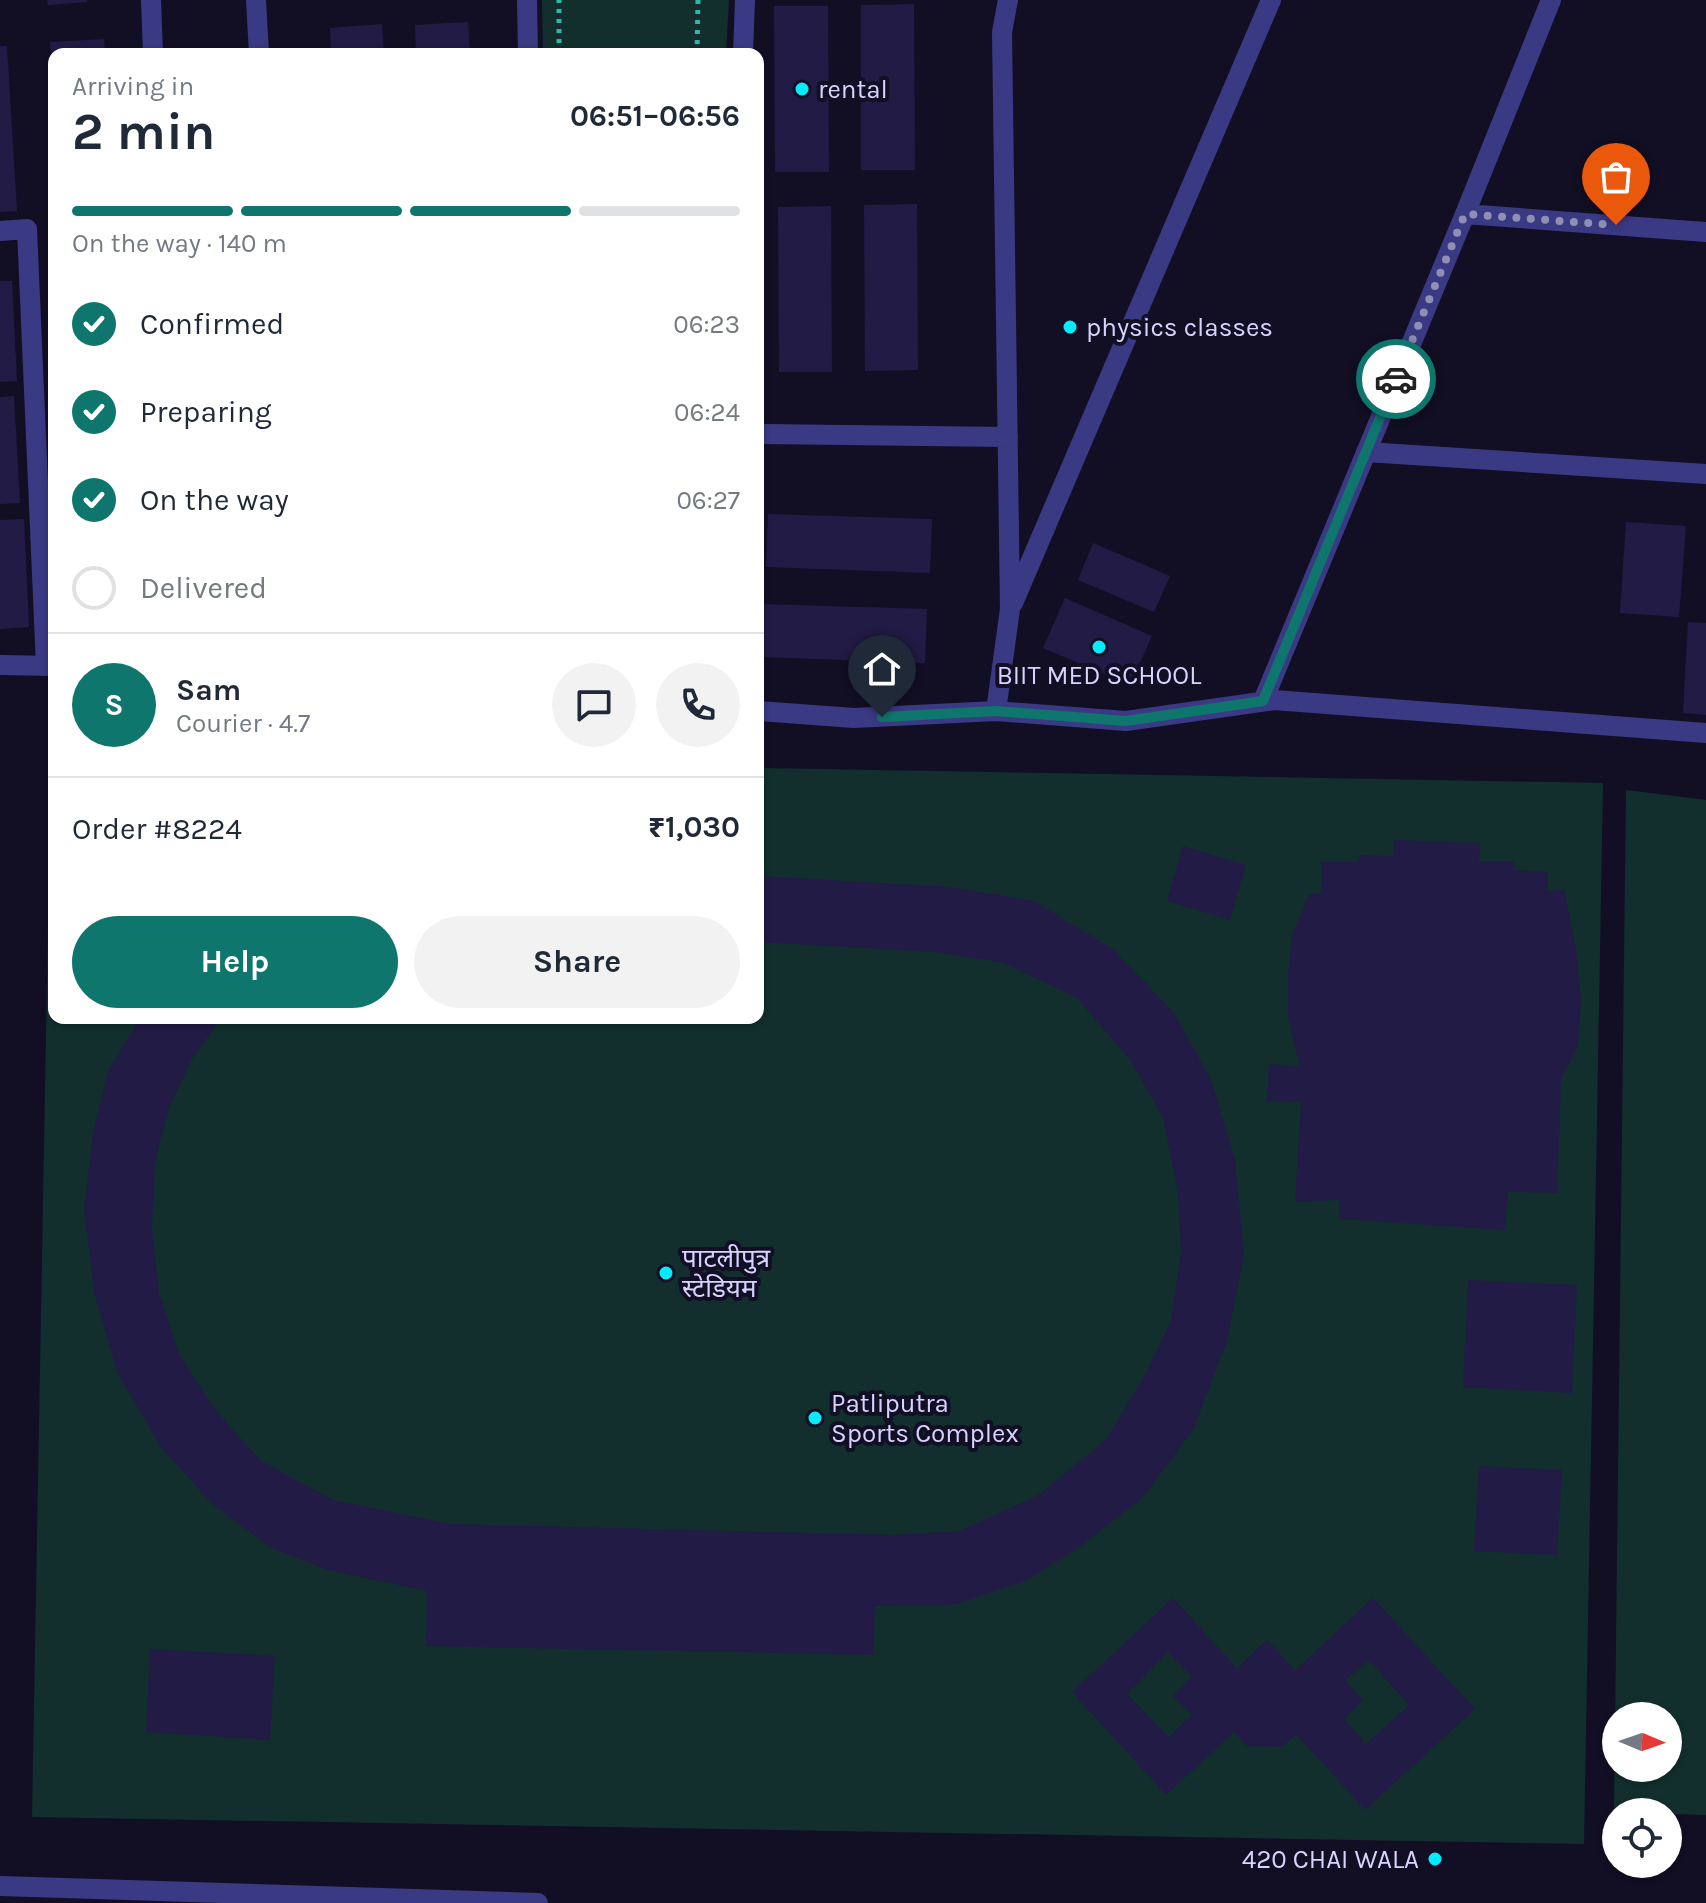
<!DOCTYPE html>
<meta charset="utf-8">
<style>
:root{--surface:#fff;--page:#f2f2f3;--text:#1f2937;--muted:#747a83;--line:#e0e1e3;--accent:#0f766e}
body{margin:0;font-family:Karla,"Noto Sans Devanagari",sans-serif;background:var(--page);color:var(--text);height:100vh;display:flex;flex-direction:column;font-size:30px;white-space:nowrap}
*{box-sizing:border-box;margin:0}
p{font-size:26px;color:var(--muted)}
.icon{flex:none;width:44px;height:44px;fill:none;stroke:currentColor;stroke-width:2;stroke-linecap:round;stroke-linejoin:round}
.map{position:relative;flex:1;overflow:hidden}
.panel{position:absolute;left:48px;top:48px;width:716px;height:976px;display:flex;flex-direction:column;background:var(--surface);border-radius:16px;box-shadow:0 2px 6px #0004}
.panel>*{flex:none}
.needle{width:52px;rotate:92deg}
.buttons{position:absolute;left:1602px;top:1702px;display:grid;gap:16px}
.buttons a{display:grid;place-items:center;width:80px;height:80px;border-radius:50%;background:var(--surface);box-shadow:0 2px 6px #0004;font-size:40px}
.pin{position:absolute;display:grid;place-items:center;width:68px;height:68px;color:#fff;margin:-82px -34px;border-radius:50% 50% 50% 0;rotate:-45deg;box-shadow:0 0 8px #0007}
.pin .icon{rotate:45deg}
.courier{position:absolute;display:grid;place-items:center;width:80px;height:80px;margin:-40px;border:6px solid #0f766e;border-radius:50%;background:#fff;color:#222;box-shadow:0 2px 10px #0007}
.headline em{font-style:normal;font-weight:700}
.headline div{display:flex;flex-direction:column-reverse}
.headline{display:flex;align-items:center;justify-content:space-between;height:136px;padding:0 24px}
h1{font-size:52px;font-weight:700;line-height:60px}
.bar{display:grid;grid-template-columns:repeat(4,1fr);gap:12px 8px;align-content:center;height:96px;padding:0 24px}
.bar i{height:10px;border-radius:6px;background:var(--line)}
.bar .on{background:var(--accent)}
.bar p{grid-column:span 4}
.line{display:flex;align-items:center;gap:20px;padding:0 24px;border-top:2px solid var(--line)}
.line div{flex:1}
.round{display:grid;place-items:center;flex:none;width:84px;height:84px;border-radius:42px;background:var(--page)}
ol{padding:0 24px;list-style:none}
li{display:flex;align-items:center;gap:24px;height:88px}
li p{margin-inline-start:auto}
li .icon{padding:8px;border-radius:50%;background:var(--accent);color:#fff;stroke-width:4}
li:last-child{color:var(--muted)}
li i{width:44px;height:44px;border:4px solid var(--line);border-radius:50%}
.primary-button{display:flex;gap:16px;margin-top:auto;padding:16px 24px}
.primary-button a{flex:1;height:92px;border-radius:48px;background:var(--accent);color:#fff;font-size:32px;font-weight:700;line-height:92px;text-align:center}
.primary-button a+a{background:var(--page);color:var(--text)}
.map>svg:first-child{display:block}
.green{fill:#122f2d;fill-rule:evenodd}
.building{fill:#221b46;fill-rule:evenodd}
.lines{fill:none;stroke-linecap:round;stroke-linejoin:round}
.path{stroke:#2fb7aa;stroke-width:5;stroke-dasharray:4 6;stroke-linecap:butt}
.minor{stroke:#3a3a84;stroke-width:20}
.done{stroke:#918eb3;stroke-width:8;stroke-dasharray:0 14.4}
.route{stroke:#0f766e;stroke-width:10}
.poi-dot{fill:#00edfe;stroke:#120f25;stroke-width:3}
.labels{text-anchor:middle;stroke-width:8;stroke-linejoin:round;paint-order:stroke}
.poi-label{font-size:26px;fill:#d6d3ff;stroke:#120f25;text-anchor:start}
</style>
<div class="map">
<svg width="1706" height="1903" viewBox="0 0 1706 1903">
<rect width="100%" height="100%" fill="#120f25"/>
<path class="green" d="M542,0H729L726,54H543Z
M51,755H54V1018H758V768L1603,783L1584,1844L32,1817Z
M1626,790L1706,800V1815L1668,1814V1812H1616L1614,1814ZM1616,1716H1668V1768H1616Z"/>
<path class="building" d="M47,0H87V2L48,5Z
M914,4L915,170H861V5Z
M774,6H828L829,172H775Z
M468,22L470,54H416L415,25Z
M382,24L384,54H331L330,28Z
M104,39L105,54H54V63H52L50,42Z
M0,46H7L17,211L0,212Z
M917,204L918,370L865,371L864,205Z
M831,206L832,372H779L778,207Z
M0,281H12L17,381L0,382Z
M14,396L20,503L0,504V397Z
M768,514L932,519L930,573L766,567Z
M24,519L29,627L0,629V520Z
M1626,522L1686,526L1679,617L1620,613Z
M1093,543L1170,576L1154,612L1078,580Z
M1065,598L1152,636L1130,685L1043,648Z
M763,604L927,609L925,663L761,657Z
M1688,622L1706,623V715L1683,713Z
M1393,840L1480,843L1479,861H1515L1513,870L1548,872V891L1564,890L1576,949L1581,999L1578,1046L1561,1079L1557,1193L1508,1192L1505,1230L1340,1219L1339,1200L1295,1202L1301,1102L1267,1101L1269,1064L1300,1067L1288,1017V976L1292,935L1309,894L1321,893V862H1358L1359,855L1394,856Z
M1183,846L1246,865L1230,920L1167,901Z
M758,876L951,887L1034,901L1114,950L1174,1013L1211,1080L1235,1160L1244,1254L1227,1341L1193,1430L1143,1497L1081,1546L1026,1581L954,1605L875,1606L873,1655L426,1646L427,1591L328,1570L272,1548L213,1505L160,1446L117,1372L94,1292L84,1209L93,1133L108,1071L140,1018H221L192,1059L169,1108L155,1161L152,1229L159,1293L179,1354L213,1407L260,1460L333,1500L451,1524L893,1535L959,1531L1037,1496L1105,1441L1143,1378L1171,1321L1181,1252L1178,1193L1163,1118L1131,1061L1077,998L1001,962L934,952L758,942Z
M1468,1280L1577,1285L1572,1393L1463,1387Z
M1479,1466L1562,1470L1557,1555L1474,1551Z
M1173,1598L1237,1668L1267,1640L1295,1670L1373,1598L1475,1709L1365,1810L1296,1734L1282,1747L1247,1746L1234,1732L1166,1795L1072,1692ZM1168,1652L1192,1677L1173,1696L1192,1715L1169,1737L1127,1694ZM1369,1660L1409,1705L1366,1744L1344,1719L1363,1700L1345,1680Z
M150,1649L275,1656L270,1740L146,1732Z"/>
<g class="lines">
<path class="path" d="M559,53V0
M697,54L698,0"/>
<path class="minor" d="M151,0L153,54
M256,0L259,54
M527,0L528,54
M743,54L745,0
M1465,214L1706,232
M0,231L27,229L46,666
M758,434L1008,437
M1366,452L1706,474
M1013,603L1271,0
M0,665L54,666
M1263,701L1465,214L1551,0
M758,711L854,718L996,711L1126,721L1274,700L1706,733
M996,711L1010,609L1002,32L1008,0
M0,1886L538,1903"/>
</g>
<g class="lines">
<path class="done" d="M1396,379L1465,214L1616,225"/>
<path class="route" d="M882,717L996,711L1126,721L1263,701L1396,379"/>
</g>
<g class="poi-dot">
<circle cx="802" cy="89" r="8"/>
<circle cx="1070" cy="327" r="8"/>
<circle cx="1099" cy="647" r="8"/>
<circle cx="666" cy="1273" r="8"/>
<circle cx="815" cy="1418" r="8"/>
<circle cx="1435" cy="1859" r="8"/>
</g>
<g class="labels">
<g class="poi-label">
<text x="818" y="98">rental</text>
<text x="1086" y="336">physics classes</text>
<text x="1099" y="684" text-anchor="middle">BIIT MED SCHOOL</text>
<text x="682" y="1267">पाटलीपुत्र<tspan x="682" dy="30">स्टेडियम</tspan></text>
<text x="831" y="1412">Patliputra<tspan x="831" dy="30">Sports Complex</tspan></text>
<text x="1419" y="1868" text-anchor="end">420 CHAI WALA</text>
</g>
</g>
</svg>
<div class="buttons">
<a><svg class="needle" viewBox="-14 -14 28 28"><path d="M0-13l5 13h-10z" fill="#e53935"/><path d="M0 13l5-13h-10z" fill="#747a83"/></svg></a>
<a><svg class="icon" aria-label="locate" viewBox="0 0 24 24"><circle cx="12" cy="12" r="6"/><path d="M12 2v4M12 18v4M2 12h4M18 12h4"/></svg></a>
</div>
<div class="pin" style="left:1616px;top:225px;background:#ea580c"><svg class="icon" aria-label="bag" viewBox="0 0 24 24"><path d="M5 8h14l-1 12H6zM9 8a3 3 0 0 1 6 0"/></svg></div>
<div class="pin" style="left:882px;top:717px;background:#1f2937"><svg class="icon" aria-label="home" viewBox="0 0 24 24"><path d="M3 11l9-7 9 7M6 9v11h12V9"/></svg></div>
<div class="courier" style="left:1396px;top:379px"><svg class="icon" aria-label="car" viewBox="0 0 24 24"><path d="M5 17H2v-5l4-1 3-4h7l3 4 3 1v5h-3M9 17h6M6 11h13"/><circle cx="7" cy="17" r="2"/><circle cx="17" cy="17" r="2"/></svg></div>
<section class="panel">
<div class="headline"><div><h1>2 min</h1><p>Arriving in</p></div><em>06:51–06:56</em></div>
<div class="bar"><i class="on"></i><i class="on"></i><i class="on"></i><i></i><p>On the way · 140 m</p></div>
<ol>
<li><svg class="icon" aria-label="check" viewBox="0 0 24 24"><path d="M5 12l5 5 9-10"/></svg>Confirmed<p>06:23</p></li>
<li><svg class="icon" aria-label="check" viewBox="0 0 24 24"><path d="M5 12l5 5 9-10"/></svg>Preparing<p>06:24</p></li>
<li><svg class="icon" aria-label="check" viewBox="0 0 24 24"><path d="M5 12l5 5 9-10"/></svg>On the way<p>06:27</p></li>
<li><i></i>Delivered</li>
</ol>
<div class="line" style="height:144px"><b class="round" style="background:var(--accent);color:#fff">S</b><div><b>Sam</b><p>Courier · 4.7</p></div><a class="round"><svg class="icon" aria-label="chat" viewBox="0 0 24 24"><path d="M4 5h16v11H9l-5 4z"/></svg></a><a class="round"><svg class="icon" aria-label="phone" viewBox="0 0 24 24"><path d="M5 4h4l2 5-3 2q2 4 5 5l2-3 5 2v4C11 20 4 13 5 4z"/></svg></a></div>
<div class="line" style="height:104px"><div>Order #8224</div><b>₹1,030</b></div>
<div class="primary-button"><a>Help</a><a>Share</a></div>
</section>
</div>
